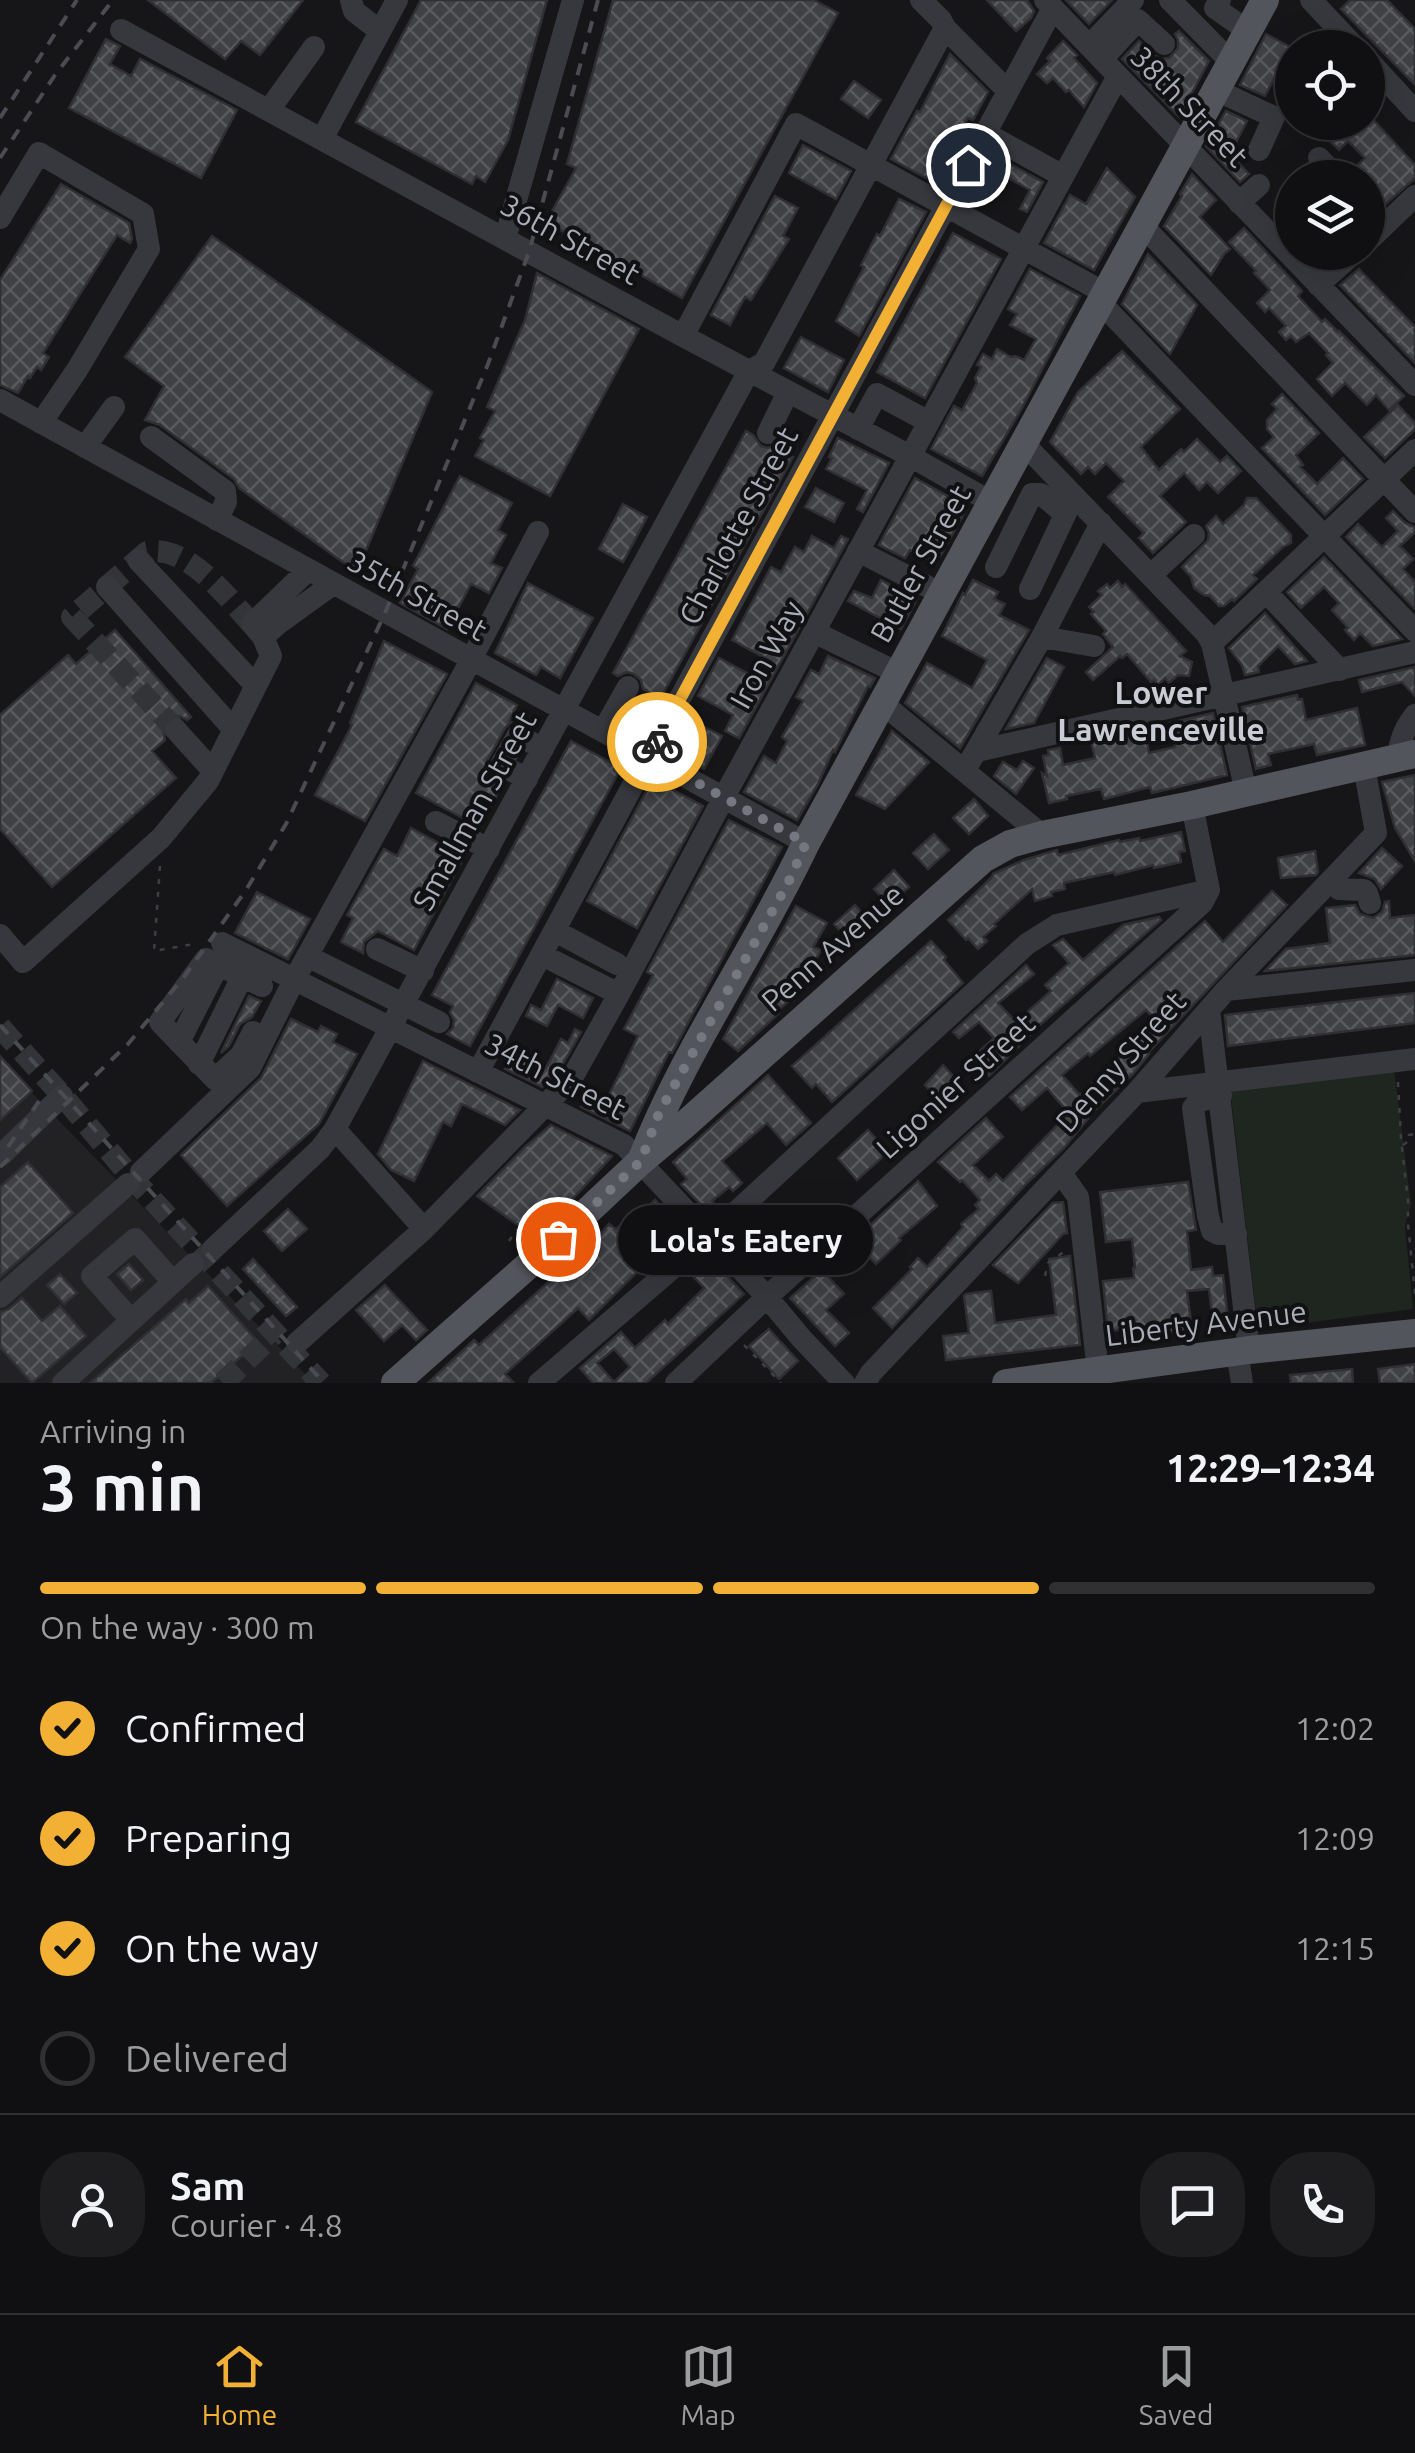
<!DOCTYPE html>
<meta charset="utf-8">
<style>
:root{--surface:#101012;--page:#1e1e20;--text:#f1f3f6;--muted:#9c9d9f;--line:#303032;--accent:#f2b134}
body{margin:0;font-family:Ubuntu,sans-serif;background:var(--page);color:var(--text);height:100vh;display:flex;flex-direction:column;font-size:38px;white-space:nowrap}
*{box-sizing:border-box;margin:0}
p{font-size:32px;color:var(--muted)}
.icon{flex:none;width:55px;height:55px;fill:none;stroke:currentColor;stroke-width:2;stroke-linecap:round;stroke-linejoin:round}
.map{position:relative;height:1383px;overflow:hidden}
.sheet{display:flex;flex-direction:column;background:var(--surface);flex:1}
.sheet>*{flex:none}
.controls{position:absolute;left:1275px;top:30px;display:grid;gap:20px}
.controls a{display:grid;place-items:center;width:110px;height:110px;border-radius:50%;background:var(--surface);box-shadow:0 10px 40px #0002,0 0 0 2px var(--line);font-size:50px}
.pin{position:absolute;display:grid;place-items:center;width:85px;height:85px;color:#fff;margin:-42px;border:5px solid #fff;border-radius:50%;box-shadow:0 2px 10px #0007}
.courier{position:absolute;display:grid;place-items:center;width:100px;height:100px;margin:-50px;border:8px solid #f2b134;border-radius:50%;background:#fff;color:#222;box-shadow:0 2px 12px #0007}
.bubble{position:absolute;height:70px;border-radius:35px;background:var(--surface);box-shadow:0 10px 40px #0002,0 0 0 2px var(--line);font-size:32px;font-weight:600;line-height:70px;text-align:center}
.head em{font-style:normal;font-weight:600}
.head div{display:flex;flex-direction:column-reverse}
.head{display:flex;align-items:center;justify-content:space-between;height:170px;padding:0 40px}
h1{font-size:65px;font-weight:600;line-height:75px}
.bar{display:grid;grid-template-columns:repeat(4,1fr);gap:15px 10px;align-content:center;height:120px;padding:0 40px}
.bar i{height:12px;border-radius:8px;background:var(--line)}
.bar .current{background:var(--accent)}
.bar p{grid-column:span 4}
.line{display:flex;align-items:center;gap:25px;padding:0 40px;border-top:2px solid var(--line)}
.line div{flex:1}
.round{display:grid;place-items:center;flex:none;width:105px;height:105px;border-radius:40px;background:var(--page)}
ol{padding:0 40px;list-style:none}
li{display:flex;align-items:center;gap:30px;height:110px}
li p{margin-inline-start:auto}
li .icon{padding:10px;border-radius:50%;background:var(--accent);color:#111;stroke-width:4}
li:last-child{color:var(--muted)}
li i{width:55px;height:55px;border:5px solid var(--line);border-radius:50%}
.menu{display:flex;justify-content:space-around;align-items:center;height:140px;border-top:2px solid var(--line);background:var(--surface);font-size:28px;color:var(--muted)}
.menu a{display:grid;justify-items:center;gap:5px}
.menu .current{color:var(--accent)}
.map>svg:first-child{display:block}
.built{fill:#222225}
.grass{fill:#1e261f}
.building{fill:url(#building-cross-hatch);stroke:#303034;stroke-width:2.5;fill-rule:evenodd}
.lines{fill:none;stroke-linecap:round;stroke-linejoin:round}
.minor-tunnel{stroke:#333438;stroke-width:22;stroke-dasharray:22 11;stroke-linecap:butt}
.path{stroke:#3d3f44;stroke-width:2.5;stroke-dasharray:5 8;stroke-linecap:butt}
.minor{stroke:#37383d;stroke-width:22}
.major{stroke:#53555c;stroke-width:28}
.rail{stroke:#4a4c52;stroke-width:4;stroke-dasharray:12 10;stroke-linecap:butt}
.done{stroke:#757880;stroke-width:10;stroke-dasharray:0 18}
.route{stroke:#f2b134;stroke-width:12}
.labels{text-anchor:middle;stroke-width:8;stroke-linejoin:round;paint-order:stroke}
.street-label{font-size:30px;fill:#a8adb8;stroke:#111113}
.neighbourhood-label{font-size:32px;font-weight:bold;fill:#c9ccd4;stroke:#111113}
</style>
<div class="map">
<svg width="1415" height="1383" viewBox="0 0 1415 1383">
<defs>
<pattern id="building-cross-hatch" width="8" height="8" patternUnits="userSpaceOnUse" patternTransform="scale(2.5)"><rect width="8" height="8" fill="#404145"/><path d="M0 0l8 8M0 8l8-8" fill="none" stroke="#595a5e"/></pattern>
</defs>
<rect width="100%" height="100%" fill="#161618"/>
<path class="built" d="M0,1060L314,1383H0Z"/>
<path class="grass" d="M1394,1069L1411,1204L1405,1226L1413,1309L1258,1329L1230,1088Z"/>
<path class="building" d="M148,0H303L260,55L241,41L225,59Z
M421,0H547L508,140L485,182L476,176L472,184L356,122Z
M613,0H814L838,13L682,298L546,222L576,168L567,164Z
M987,0H1027L1034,11L1031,18L1016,31Z
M1066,0H1112L1089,24Z
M1350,0H1387L1415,29V85L1341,9Z
M1179,31L1209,61L1179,117L1122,59L1139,41L1155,56L1162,59L1169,58L1178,48V40L1175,34Z
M1266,34L1290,47L1285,56L1292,60V66L1289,72L1280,67L1265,96L1240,85Z
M106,39L120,46L110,64L131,76L140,59L237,110L201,178L69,108Z
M1063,41L1077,55L1074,58L1097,83L1084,107L1069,90L1066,92L1053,78L1047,83L1037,74L1050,61L1047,58Z
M950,54L988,92L973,120L968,118L934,182L891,159L917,111L920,112Z
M854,81L881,100L868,118L841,99Z
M1226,111L1247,121L1230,154L1249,174L1240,182L1206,146Z
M1368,114L1415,165V178L1381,208L1368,194V178H1353L1351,172L1365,158L1348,141L1339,150L1324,135L1336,122H1368Z
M803,145L851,171L836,199L789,173Z
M993,155L1043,182L1027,212L1020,209L1030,190L987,166Z
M1107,168L1135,197L1094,270L1044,243L1070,195L1086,204Z
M1192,174L1216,200L1200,217L1230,249L1224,254L1211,275L1164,226L1182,196L1180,194Z
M61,184L129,223L132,239L130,243L117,235L43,353L49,357L41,370L37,367L30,378L28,376L18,393L0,385V280Z
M775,196L798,208L783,236L789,239L751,300L745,297L730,325L711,315Z
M899,199L926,212L859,336L836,321L864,267L861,265L877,234L880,236Z
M1244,228L1302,291L1298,296L1322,322L1325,319L1338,332L1339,331L1404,396L1389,410L1376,395L1367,405L1345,383L1332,396L1317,379L1333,363L1326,355L1328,353L1309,333L1296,342L1291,336L1286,340L1279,332L1286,326L1269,308L1265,312L1257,303L1270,290L1254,273L1256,271L1229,242Z
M953,233L1001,259L925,398L877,372Z
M212,236L432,392L357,572L239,488L234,479L160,425L145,420L164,386L125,357Z
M1148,254L1197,305L1170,354L1122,304Z
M1030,269L1080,296L1022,408L982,476L931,449L954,406L962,410L977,383L975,378L981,367L977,365L983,354L992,359L997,349L1011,357L1015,356L1024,360L1036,339L1010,325L1017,314L1008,309Z
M1359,269L1415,327V363L1340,285Z
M537,273L639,329L550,496L475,456L484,440L480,438L495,411L487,407L525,320Z
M801,337L844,360L828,392L784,368Z
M1122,351L1180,409L1141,447L1159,470L1181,449L1184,452L1197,439L1220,462L1227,456L1241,471L1218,493L1207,482L1199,490L1184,473L1160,496L1186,522L1153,553L1139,538L1144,533L1108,497L1124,481L1106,463L1095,474L1088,467L1081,474L1050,442L1078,392Z
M1282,394L1319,433L1296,455L1303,465L1300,467L1317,484L1343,458L1363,479L1325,515L1262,448L1274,437L1267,429V420L1277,409L1272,404Z
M1398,405L1415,423V429L1385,458L1364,437Z
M746,431L753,435L761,446L768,448L774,446L793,457L660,699L643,689L641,680L634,674L627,672L618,676L613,673Z
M838,438L889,463L863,512L857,509L867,490L826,469L832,458L829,457Z
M460,476L512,503L498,530L506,535L491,563L502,568L489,593L471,584L447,629L400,603L418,569L413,566Z
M915,478L964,505L966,510L936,564L910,550L905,558L879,545Z
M816,488L844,503L834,522L805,507Z
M1247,498H1256L1291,535V543L1283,547L1253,575L1257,579L1234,601L1232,599L1224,606H1219L1210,596L1204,595L1194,588L1191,577L1182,567L1208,540L1209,533L1206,526L1216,516L1223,524L1244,505Z
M623,504L647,517L623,562L599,549Z
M1393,511L1405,523L1415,527V532L1400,546L1413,559L1403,569L1415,582V609L1346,537L1358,524L1382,547L1398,531L1386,518Z
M812,536L834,548L841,536L848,539L739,738L725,731L733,715L698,696L719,658L760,680L771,661L732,640L771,567L781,572L795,547L804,552Z
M1324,557L1402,639L1373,646L1360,633L1354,640L1345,630L1348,628L1332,610L1339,603L1324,587L1301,608L1287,592Z
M881,580L917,599L901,629L848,601L854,591L872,598Z
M973,580L998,592L994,599L1005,604L999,615L1029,630L960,748L905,703L927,663L972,688L987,660L942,636L963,593L965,595Z
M1118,581L1122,587L1125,584L1186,651L1180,656L1192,662L1189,676L1178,675L1169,683L1165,678L1158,685L1154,680L1151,682L1127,654L1122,658L1120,656L1093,680L1086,672L1113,647L1103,634L1106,631L1091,614L1094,612L1089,607L1102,595L1098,591L1107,584L1110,588Z
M528,583L593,618L560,678L541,667L536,675L495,653Z
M1265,613L1307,661L1295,664L1278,646L1258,666L1259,672L1245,675L1242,665L1229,648Z
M115,630L191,717L187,720L180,716L167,718L162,726L165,740L152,751L176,778L52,887L0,829V715L68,655L76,664Z
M384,641L447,674L365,821L315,795L352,725L350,723Z
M828,656L875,678L870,687L868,686L835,752L833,750L818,784L797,820L744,792L764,756L776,763L787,741L782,737L803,701L796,697L811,670L819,674Z
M1047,658L1064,667L1034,723L1006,729Z
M1415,667V696L1402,682L1362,692L1359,680Z
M476,683L517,705L509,721L511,722L505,728L488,759L486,766L489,774L503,783L480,827L416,793Z
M1297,695L1298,700L1302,699L1306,720L1357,708L1365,745L1317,755L1314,744L1268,754L1271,765L1256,769L1242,707Z
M1213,713L1227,775L1152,793L1150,787L1104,799L1101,789L1066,796L1067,799L1049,803L1042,773L1047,776L1043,756L1049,755L1048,750L1060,748L1063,765L1095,758L1091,741L1138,730L1141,743L1147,742L1149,753L1175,747L1170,723Z
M699,724L722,736L704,769L680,756L695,727L698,728Z
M892,731L929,762L885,809L856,795Z
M571,741L621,768L470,1046L447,1034L453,1028L454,1020L450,1012L453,1006L432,995Z
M1023,761L1034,768L1016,794L994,776L1003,762L1017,770Z
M1415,775V861L1395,828L1382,782Z
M653,779L703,806L637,928L587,901Z
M974,799L988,816L969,834L953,818Z
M729,820L782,847L672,1053L669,1052L630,1131L581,1107L585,1098L603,1107L638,1036L624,1029L653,975L647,972Z
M411,828L464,857L414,950L378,931L364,942L363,953L341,942L353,918L347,915L384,849L397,856Z
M1181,832L1185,851L1179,852L1181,862L1154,868L1153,865L1115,875L1114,872L1064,883L1065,889L1051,892L1052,896L1035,901L1032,889L994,924L996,926L983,937L987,941L978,949L968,938L966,940L948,920L992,877L993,874L1024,860L1057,850L1058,855L1119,840L1120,842L1139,838L1140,841Z
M934,834L949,850L928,869L913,853Z
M1382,848L1402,866L1381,889L1375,879L1359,873Z
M1315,851L1318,872L1316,875L1281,878L1278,858Z
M894,870L909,887L889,905L874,889Z
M1272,891L1287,905L1148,1053L1149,1054L1133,1074L1095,1110L1064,1148L1027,1183L892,1328L873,1308L912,1269L910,1267L918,1258L927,1267L963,1227L961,1224L979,1209L975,1205L980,1200L962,1180L960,1182L938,1162L986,1118L1003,1137L973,1165L989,1181L996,1174L1003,1181L1067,1115L1065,1113L1067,1111L1047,1088L1022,1110L1010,1097L1205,921L1223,942ZM1146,1010L1157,1022L1080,1095L1062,1075L1088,1053L1090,1056Z
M257,892L310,919L288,959L235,933Z
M1389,901L1390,918L1415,915V955L1265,971L1286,949L1330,943L1326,908L1355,905L1360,914L1373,918L1382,912L1385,902Z
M855,905L870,922L850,941L834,924Z
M796,906L827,923L813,947L821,950L794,1000L791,999L777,1011L779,1013L738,1051L723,1039Z
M1159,917L1161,920L1041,1024L989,1076L972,1058L994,1038L979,1022L959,1038L953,1032L1026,965L1034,974L998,1003L1016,1022L1051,991L1045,985L1069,963L1053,945L1063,939L1083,960L1123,925Z
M931,941L946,957L944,960L963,983L832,1102L816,1084L812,1088L792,1066Z
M557,979L593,998L583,1018L558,1005L547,1026L526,1016L531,1005L541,1010Z
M1415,993V1023L1228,1046L1225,1015Z
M249,996L261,1001L252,1017L240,1024L229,1046L221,1053Z
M291,1019L318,1032L321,1026L337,1034L333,1042L357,1054L319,1124L227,1206L181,1155L261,1078Z
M575,1029L581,1032L560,1069L542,1087L505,1069L514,1052L546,1068L561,1039L568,1043Z
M0,1056L32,1091L0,1120Z
M423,1061L520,1110L505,1125L462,1104L451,1126L443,1122L414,1181L391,1170L378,1154Z
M943,1065L966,1090L946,1108L925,1085Z
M768,1075L811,1123L786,1145L767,1123L722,1161L742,1183L733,1191L729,1187L712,1201L718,1208L711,1215L681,1184L687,1179L673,1162Z
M551,1125L612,1156L567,1205L564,1204L559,1211L554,1210L544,1225L532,1235L477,1196L525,1147Z
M868,1130L888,1152L857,1180L838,1158Z
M28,1162L73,1213L0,1277V1187Z
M918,1181L937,1206L899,1238L901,1240L876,1264L854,1240Z
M1188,1182L1196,1230L1187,1231L1191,1270L1212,1267L1213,1276L1223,1275L1228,1320L1213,1322L1209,1289L1187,1291L1192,1330L1144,1335L1143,1327L1108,1331L1103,1281L1134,1278L1133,1268H1135L1132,1239L1106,1242L1100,1192Z
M655,1200L679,1226L651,1254L658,1261L644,1273L640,1269L589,1320L578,1308L505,1374L514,1383H428L474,1340L479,1345L596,1239L609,1224L616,1229L624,1223L627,1226Z
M1063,1202L1067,1233L1063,1234L1018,1283L993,1265L1053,1203Z
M288,1209L307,1229L282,1251L264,1231Z
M1070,1256L1080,1345L946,1360L943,1336L969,1333L964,1296L966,1294L991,1291L995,1323L1056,1315L1049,1259Z
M709,1257L744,1294L646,1383H593L580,1368L621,1332L635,1348L665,1320L668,1324L704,1288L690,1273ZM614,1349L630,1367L614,1382L597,1363Z
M253,1259L297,1307L286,1316L243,1269Z
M129,1264L143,1280L131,1290L117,1274Z
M822,1270L844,1294L826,1310L849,1333L835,1346L790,1298Z
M60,1274L77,1293L64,1304L47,1285Z
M385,1285L427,1330L416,1340L402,1325L384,1341L356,1310Z
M208,1286L258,1342L211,1383H90L186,1299L189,1303Z
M22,1298L42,1321L60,1306L86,1336L32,1383L0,1347V1312L9,1309Z
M769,1329L798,1361L779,1379L749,1346Z
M1415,1364V1383H1380L1378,1369Z
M1352,1369L1353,1383H1291L1290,1375Z"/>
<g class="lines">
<path class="minor-tunnel" d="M176,730L72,617L147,552C187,544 227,597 252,624
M0,1027L67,1101L133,1179L321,1383
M223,1383L274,1334"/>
<path class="path" d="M160,866L154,951L194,944
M1398,1082L1401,1139L1408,1201V1224L1415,1294
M1403,1145L1410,1140L1409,1135L1415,1134
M509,1241L517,1229
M1045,1276L1048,1263L1065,1251
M744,1345L781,1383"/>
<path class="minor" d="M351,0L354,11L380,31
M921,0L941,20L945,28L1008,91
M1045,0L1415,385
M1170,0L1231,62
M1220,0L1215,8L1248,31
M1311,0L1356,48
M121,30L683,336L910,456L991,502
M1089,46L1133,0
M1102,59L1138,20L1164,44
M1368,60L1415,111
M1216,90L1274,117L1259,150
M269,110L314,47
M985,133L1063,176
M322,139L397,0
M1319,158L1338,178
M1239,203L1259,185
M0,218L39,153L143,214L149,249L77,370L41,423
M1142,225L1415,512
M505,239L573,0
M1368,241L1415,196
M1318,285L1355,252
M1100,302L1415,631
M683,336L796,124L1105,293
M749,371L764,363L945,28
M0,400L806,843
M858,429L877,394L929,422
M768,433L788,392
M151,437L225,491L226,502L217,520
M1023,443L1206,633L1212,643L1246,792
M85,447L114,407
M858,551L942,594
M138,560L256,686
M996,567L1032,494H1041L1065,514
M1151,575L1194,535
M107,587L234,730
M1030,589L1071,502
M1266,592L1340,670
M814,632L898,673
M263,637L279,623L333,584
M1042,637L1094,646
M1212,643L1415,450
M882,703L1042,835
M176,730L213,771
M603,731L628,687
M977,751L1415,652
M1398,758C1400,740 1404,729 1415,715
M965,770L1042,637L1101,523
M527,779L501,765L518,735L543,749
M436,822L489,849
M1339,889L1364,890L1367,893L1370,903
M555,931L617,964
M0,935L23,962L161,838L208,781L271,656L263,637L252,624L308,570
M222,943L624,1145L767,1297L802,1339L844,1383
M377,949L423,971
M542,955L619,994
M307,956L439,1022
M1226,990L1415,970
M1209,1010L1249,1350
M253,1032L241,1055L215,1079L160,1022L206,959L262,986
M179,1042L224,954
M199,1064L242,977
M478,1072L1053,8
M1137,1092L1415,1059
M1221,1096L1199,1101L1193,1108L1208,1216L1212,1231L1218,1234H1236
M335,1129L424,1229
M0,1156L62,1096
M141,1172L250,1068L294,980L464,673L538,532
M1061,1173L1078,1197L1098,1371
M213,1249L320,1149L335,1129L749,371
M0,1297L128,1184
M131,1320L92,1276L135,1239L173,1282
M297,1343L424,1229L572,1078L619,994L730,786L1118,76
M1237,1352L1242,1383
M63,1383L193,1264
M539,1383L710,1236L1027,944L1057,925L1209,890
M676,1383L767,1297L1202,903L1209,890L1192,805
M865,1383L871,1373L1137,1092L1226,990L1376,833L1364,766"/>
<path class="major" d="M641,1161C684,1050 755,951 806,843L1265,0
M395,1383L558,1239L641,1161L682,1127L983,859L1010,844L1042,835L1192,805L1415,754
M1006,1383L1249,1350L1415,1333"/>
<path class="rail" d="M0,118L77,0
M0,158L55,75L113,0
M0,1025L324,1383
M8,1147L39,1101
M0,1167L128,1044L184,977L246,890L286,824L385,613L488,364L529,252L598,0"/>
</g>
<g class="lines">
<path class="done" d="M558,1239L641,1161L659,1113L788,883L806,843L649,756L657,742"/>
<path class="route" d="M657,742L968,165"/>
</g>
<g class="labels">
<g class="street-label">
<text transform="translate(1189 107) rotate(46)" y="10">38th Street</text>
<text transform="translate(570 240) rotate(29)" y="10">36th Street</text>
<text transform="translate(739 526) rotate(-62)" y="10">Charlotte Street</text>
<text transform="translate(921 564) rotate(-61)" y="10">Butler Street</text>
<text transform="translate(417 596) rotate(29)" y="10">35th Street</text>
<text transform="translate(767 655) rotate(-61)" y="10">Iron Way</text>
<text transform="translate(475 811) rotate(-61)" y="10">Smallman Street</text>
<text transform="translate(833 948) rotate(-41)" y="10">Penn Avenue</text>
<text transform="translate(1121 1062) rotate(-48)" y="10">Denny Street</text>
<text transform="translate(555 1077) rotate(27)" y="10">34th Street</text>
<text transform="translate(956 1086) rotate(-42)" y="10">Ligonier Street</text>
<text transform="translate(1206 1324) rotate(-7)" y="10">Liberty Avenue</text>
</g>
<g class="neighbourhood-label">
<text x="1161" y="704">Lower<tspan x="1161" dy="37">Lawrenceville</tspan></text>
</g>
</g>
</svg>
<div class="controls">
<a><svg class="icon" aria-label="locate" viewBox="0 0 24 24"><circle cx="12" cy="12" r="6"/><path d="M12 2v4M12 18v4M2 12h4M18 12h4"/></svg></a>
<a><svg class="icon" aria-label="layers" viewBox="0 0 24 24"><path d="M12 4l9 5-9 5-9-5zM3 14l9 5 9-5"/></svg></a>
</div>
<div class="pin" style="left:558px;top:1239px;background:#ea580c"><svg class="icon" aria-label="bag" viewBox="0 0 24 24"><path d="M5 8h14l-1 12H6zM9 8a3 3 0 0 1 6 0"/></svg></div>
<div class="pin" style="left:968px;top:165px;background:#1f2937"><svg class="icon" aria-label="home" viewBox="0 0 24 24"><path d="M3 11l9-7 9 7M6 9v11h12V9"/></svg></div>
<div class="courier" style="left:657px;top:742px"><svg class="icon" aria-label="bike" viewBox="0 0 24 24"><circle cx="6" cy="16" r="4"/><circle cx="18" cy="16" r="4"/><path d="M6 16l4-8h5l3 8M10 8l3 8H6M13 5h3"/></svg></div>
<div class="bubble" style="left:618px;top:1205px;width:255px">Lola's Eatery</div>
</div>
<section class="sheet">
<div class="head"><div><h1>3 min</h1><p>Arriving in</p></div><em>12:29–12:34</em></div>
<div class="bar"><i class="current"></i><i class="current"></i><i class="current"></i><i></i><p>On the way · 300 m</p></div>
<ol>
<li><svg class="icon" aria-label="check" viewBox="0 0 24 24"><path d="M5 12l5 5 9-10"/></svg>Confirmed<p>12:02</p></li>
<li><svg class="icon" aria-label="check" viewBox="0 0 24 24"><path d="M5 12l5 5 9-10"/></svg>Preparing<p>12:09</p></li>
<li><svg class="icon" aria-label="check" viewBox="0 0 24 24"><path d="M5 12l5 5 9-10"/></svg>On the way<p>12:15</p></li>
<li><i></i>Delivered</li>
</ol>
<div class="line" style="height:180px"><a class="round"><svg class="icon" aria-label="person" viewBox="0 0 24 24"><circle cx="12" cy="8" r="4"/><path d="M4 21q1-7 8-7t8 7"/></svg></a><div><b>Sam</b><p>Courier · 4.8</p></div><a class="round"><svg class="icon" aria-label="chat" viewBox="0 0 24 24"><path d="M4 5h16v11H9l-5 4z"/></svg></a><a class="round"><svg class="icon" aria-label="phone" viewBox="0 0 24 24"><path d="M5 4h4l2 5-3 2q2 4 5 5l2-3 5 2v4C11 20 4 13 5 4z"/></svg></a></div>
</section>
<nav class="menu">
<a class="current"><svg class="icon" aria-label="home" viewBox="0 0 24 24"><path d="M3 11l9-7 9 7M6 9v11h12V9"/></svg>Home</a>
<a><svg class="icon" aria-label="map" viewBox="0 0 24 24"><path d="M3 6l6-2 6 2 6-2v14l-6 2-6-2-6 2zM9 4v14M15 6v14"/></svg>Map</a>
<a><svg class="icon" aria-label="saved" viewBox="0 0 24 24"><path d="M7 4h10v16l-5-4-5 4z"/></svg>Saved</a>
</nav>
